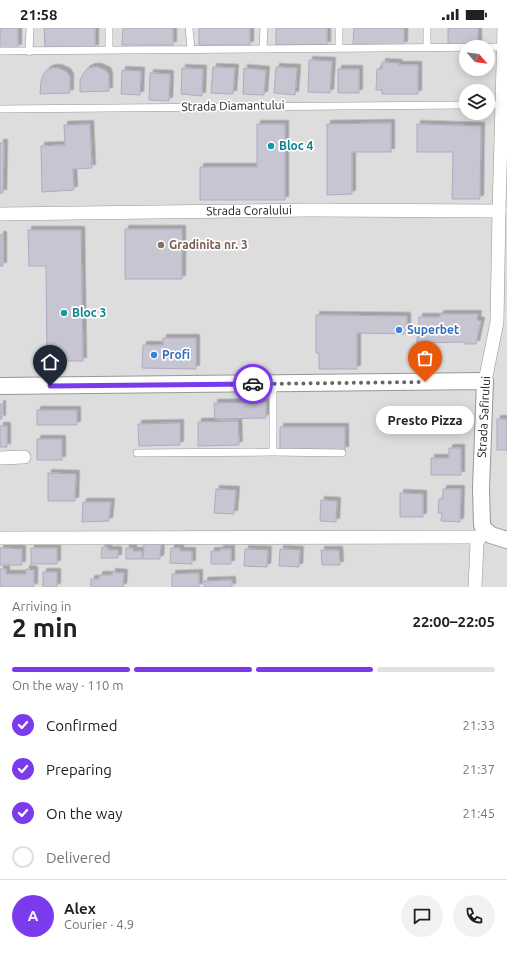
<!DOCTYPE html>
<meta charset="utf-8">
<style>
:root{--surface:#fff;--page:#f2f2f2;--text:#202124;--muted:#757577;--line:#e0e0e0;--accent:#7c3aed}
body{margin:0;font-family:Ubuntu,sans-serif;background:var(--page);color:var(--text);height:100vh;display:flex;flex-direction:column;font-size:15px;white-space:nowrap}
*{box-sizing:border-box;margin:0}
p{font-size:13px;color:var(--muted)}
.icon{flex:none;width:22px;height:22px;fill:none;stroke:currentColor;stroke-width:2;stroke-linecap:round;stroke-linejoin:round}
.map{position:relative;height:559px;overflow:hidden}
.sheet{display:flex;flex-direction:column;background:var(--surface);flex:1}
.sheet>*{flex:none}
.needle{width:26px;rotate:118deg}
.controls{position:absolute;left:459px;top:12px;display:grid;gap:8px}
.controls a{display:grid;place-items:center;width:36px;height:36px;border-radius:50%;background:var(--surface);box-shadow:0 2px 10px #0003;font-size:20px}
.pin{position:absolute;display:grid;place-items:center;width:34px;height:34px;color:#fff;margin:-41px -17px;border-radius:50% 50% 50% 0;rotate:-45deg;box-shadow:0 0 4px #0007}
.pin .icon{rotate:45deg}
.courier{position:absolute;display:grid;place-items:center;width:40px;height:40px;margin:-20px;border:3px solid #7c3aed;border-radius:50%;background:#fff;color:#222;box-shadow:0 1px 5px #0007}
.bubble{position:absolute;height:28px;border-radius:14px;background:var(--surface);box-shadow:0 2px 10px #0003;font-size:13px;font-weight:700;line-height:28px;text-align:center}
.headline em{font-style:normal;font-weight:700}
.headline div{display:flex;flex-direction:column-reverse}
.headline{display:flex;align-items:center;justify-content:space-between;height:68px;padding:0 12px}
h1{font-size:26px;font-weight:700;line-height:30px}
.bar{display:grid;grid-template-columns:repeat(4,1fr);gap:6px 4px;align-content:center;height:48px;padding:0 12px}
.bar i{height:5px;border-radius:3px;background:var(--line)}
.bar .current{background:var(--accent)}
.bar p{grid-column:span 4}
.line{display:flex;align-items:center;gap:10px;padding:0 12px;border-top:1px solid var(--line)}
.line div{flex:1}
.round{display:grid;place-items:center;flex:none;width:42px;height:42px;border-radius:21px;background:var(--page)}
ol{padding:0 12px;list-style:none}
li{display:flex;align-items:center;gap:12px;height:44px}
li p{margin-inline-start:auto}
li .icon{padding:4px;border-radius:50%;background:var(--accent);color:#fff;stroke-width:4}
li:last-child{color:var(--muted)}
li i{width:22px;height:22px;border:2px solid var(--line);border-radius:50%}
.status{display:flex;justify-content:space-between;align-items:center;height:28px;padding:0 20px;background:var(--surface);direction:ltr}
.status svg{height:11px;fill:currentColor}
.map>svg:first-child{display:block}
.residential{fill:#ddddde;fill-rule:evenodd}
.building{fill:#c7c5d1;stroke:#aeabc0;filter:url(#shadow)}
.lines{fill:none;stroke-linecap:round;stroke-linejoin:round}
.service-casing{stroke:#979797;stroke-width:8}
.minor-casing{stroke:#979797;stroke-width:14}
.tertiary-casing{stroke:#979797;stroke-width:18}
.service{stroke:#fff;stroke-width:7}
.minor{stroke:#fff;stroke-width:13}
.tertiary{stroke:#fff;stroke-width:16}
.done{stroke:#676668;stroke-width:4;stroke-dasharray:0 7.2}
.route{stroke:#7c3aed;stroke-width:5}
.culture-dot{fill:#0f9aa8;stroke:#fff;stroke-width:1.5}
.education-dot{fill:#8d6e63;stroke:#fff;stroke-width:1.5}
.shop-dot{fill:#3f7fe0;stroke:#fff;stroke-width:1.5}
.labels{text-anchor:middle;stroke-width:3.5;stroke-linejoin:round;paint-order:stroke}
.street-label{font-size:12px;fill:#202020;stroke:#fff}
.culture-label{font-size:12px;font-weight:bold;fill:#0d838f;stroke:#fff;text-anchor:start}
.education-label{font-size:12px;font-weight:bold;fill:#785e54;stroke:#fff;text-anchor:start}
.shop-label{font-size:12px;font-weight:bold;fill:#366cbe;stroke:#fff;text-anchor:start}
</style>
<div class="status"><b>21:58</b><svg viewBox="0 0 49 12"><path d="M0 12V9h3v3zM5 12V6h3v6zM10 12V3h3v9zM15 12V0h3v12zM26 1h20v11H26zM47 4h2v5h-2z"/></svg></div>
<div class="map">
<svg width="507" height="559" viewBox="0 0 507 559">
<defs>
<filter id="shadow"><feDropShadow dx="3.5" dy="-3.5" stdDeviation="0" flood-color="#0004"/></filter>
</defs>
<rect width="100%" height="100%" fill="#eae7ef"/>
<path class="residential" d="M0,0H507V559H0ZM466,19H488V41H466ZM466,63H488V85H466Z"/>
<path class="building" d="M0,0H18V20H0Z
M44,0H95V20L45,21Z
M123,0H173V17H122Z
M199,0H250V17H199Z
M276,0H327V17H276Z
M354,0H404V17L353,16Z
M448,0H478V17L448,16Z
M309,32L332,33L330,65L308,64Z
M382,34L399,35L398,37H418V66H382V62H376L377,41H382Z
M92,39H98L107,43L109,48V63L80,64V52L83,46L87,41Z
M213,39L235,40L233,66L211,65Z
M276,39L297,40L295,67L274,65Z
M52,40H58L67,44L70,49V65L40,66L41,53L43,47L47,42Z
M182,40L203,41L202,68L181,66Z
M244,40L266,42L264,67L243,66Z
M338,41H359V65H338Z
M122,42L141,43L140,67L121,66Z
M150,45L170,46L169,73L149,72Z
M391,95V124H352V166L327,167V96Z
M90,96L92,140L73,141L74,162L42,164L41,118L65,117L64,97Z
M257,96H285V172H200V139H257Z
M417,96L481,98L480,171H452L453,124H417Z
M0,115H4L3,165H0Z
M125,201H182V251H125Z
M28,202H81L83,333H47L46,238H29Z
M0,207H3V238H0Z
M440,286H478L477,292L481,293L476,316H465V314L417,315V309H419V289H440Z
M316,287L407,288V306L357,305V341H319V325H316Z
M163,310H196V341L142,340L143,317H163Z
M266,374V390L215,391L214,375Z
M0,376H2V391H0Z
M37,382H77V397H37Z
M497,391H507V422H497Z
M238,393L239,417L198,418V394Z
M180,395V417L139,418L138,396Z
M0,398H7V419H0Z
M280,399H345V422L280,423Z
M37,411H62V432H37Z
M449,420H461V447H431V430H449Z
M48,445L76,446L75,473H48Z
M216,461L236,462L234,486L214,485Z
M443,461H461L460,494L441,493L442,485H438L439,471H443Z
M400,465L423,466V489H400Z
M321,472L337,473L336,494L320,493Z
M83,474H111L109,493L82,494Z
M144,516H161L160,531H143Z
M102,519H108V522H118V530H101Z
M0,520L22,521V537H0Z
M31,520H57V536H31Z
M126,520H133V523H142V531H126Z
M171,520H180V523H192V536L170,535Z
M220,521H231V536H211V523H220Z
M245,521L268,522L267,539L244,538Z
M280,521L300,522L299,539L279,538Z
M321,522H339L340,537H322Z
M0,541H6V546H26V541L34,542V559H0Z
M43,544H57V559H43Z
M112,544L124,545L123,559H91V551H99V547H112Z
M199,545V559H172V546Z
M232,552V559H204V553Z"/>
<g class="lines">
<defs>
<path id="service" d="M189,0L191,21
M427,19V0
M263,20L264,0
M339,20V0
M109,22V0
M0,23L504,19
M29,24L30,0
M488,77H502
M0,81L466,77
M273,424V355
M137,425L273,424L342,425"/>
<g id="minor">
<path id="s1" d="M0,186L309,182L499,183"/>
<path d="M485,353L497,294L499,183L504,0"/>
<path d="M0,430L24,429"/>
<path d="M0,510L480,509"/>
<path d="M475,559L477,515L484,503"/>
</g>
<path id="tertiary" d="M0,358L485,353L481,460L482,497L485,502L491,507L507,512"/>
</defs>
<use href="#service" class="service-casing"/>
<use href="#minor" class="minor-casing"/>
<use href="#tertiary" class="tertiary-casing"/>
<use href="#service" class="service"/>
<use href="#minor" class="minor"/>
<use href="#tertiary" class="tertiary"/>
</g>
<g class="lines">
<path class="done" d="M253,356L425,354"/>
<path class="route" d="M50,358L253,356"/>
</g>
<g class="culture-dot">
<circle cx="271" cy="118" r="4"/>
<circle cx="64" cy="285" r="4"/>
</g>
<circle class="education-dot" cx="161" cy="217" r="4"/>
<g class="shop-dot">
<circle cx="399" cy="302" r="4"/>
<circle cx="154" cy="327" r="4"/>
</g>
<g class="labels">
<g class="street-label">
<text transform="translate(233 78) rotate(-1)" y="4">Strada Diamantului</text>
<text dy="4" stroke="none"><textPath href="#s1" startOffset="249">Strada Coralului</textPath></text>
<text transform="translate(484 389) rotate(-87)" y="4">Strada Safirului</text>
</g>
<g class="culture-label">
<text x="279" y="122">Bloc 4</text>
<text x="72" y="289">Bloc 3</text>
</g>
<g class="education-label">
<text x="169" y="221">Gradinita nr. 3</text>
</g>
<g class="shop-label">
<text x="407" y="306">Superbet</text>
<text x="162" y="331">Profi</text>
</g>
</g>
</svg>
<div class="controls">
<a><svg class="needle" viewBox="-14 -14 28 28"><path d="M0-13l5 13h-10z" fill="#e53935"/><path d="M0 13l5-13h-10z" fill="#757577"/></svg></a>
<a><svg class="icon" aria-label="layers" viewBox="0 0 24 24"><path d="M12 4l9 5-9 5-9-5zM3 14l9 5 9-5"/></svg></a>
</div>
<div class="pin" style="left:425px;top:354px;background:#ea580c"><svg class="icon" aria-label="bag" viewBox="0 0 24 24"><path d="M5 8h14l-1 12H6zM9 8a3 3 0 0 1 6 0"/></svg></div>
<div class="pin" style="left:50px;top:358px;background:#1f2937"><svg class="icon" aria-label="home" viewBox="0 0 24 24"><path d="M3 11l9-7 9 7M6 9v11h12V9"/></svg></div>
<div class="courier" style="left:253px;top:356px"><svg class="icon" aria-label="car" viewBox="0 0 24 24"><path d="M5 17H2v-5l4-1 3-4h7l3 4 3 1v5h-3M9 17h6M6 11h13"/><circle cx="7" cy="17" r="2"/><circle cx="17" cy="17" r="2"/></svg></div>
<div class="bubble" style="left:376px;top:378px;width:98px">Presto Pizza</div>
</div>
<section class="sheet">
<div class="headline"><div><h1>2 min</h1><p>Arriving in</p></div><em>22:00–22:05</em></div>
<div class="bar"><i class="current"></i><i class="current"></i><i class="current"></i><i></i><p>On the way · 110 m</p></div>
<ol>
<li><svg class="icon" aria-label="check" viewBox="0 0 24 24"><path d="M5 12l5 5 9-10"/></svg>Confirmed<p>21:33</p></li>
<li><svg class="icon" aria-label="check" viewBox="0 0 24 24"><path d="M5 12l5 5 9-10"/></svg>Preparing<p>21:37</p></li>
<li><svg class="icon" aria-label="check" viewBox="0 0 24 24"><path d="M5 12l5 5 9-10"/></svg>On the way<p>21:45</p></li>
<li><i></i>Delivered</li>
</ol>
<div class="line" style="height:72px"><b class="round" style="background:var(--accent);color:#fff">A</b><div><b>Alex</b><p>Courier · 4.9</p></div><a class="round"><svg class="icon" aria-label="chat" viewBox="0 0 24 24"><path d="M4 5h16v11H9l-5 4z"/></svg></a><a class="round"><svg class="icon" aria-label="phone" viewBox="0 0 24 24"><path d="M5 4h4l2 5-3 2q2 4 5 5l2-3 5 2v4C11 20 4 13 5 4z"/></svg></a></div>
</section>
